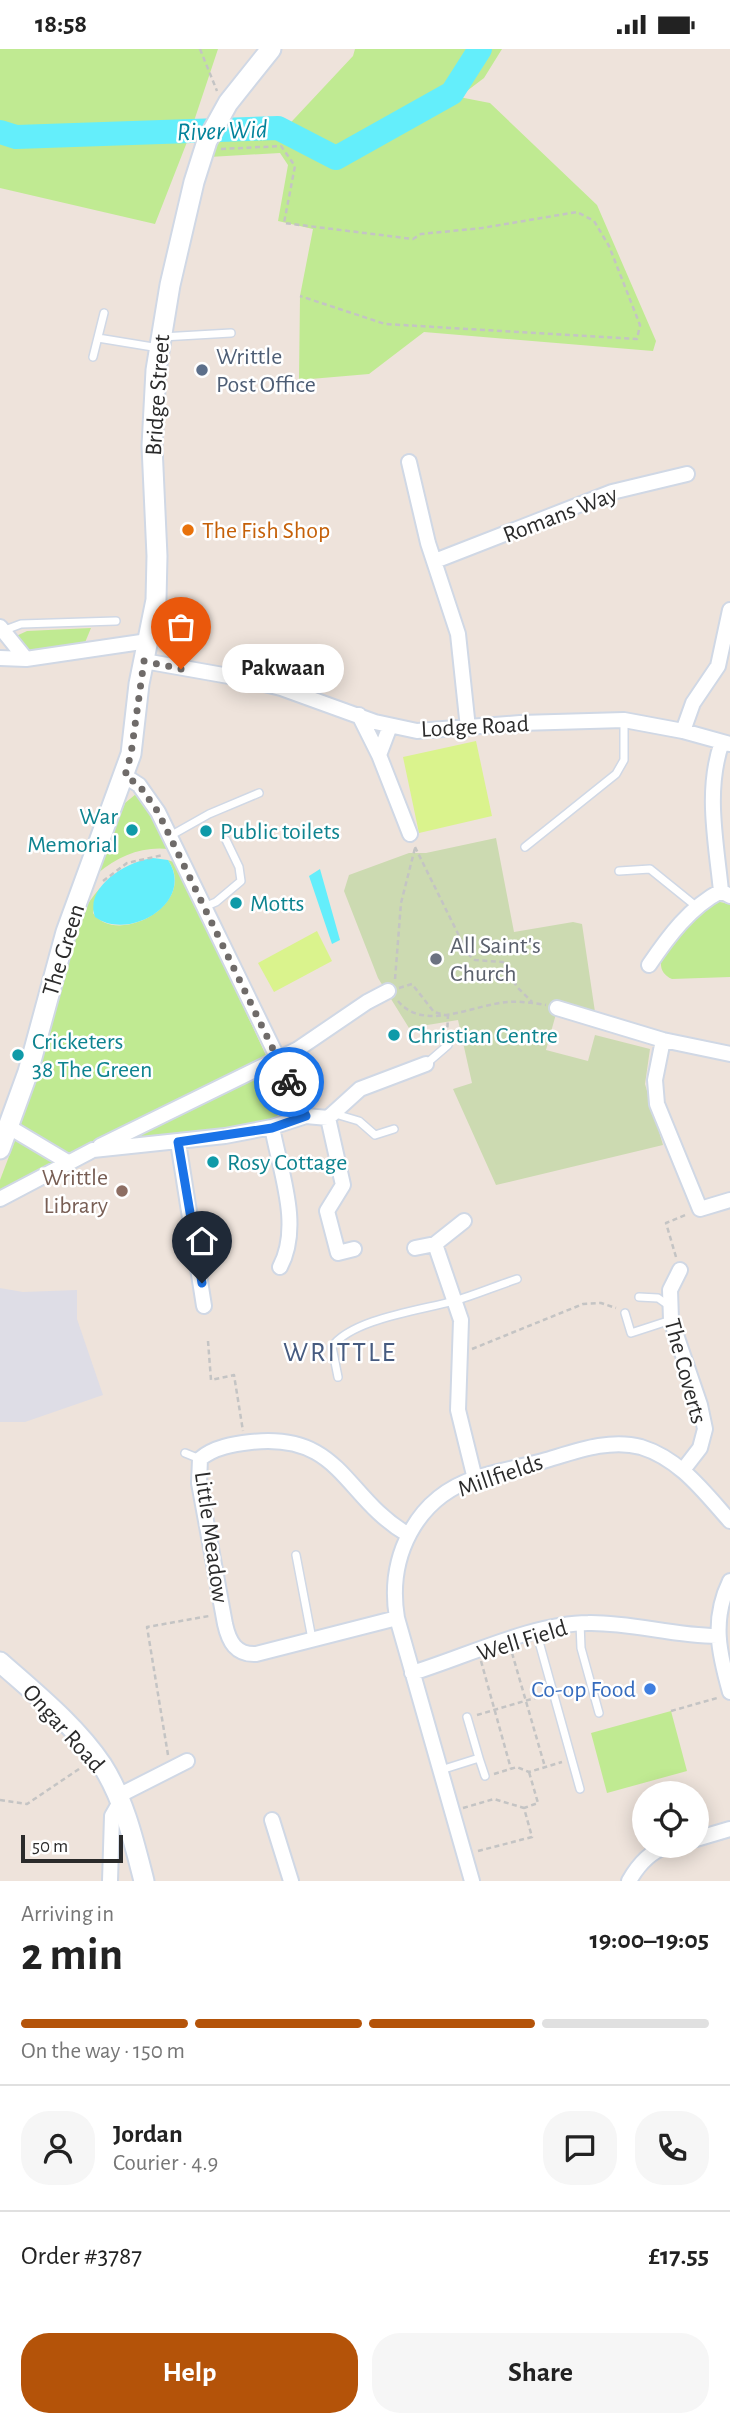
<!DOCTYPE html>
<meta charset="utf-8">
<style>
:root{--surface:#fff;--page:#f6f6f6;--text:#222;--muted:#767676;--line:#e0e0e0;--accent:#b45309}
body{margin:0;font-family:"Alegreya Sans",sans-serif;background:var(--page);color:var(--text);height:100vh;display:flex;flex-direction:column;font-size:26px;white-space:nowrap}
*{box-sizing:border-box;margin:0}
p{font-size:23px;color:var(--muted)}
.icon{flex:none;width:38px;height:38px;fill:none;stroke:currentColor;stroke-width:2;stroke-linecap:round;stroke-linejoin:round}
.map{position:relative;height:1832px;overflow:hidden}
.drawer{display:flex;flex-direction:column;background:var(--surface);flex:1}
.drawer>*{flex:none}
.fabs{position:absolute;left:632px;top:1732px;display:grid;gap:14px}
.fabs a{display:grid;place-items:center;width:77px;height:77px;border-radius:50%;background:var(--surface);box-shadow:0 4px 18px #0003;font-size:35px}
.scale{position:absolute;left:21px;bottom:18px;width:102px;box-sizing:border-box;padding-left:7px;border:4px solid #2b2b2b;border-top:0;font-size:19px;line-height:24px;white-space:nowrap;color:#2b2b2b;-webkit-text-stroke:5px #fff;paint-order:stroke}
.pin{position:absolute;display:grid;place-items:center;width:60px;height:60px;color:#fff;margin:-72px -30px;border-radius:50% 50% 50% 0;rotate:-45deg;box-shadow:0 0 7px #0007}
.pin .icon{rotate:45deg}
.courier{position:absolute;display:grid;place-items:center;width:70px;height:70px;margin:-35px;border:5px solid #1a73e8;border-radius:50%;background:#fff;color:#222;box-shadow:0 2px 9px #0007}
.bubble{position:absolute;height:49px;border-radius:24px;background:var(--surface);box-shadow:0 4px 18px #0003;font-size:23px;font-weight:700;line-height:49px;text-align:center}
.headline em{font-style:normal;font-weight:700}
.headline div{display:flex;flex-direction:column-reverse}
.headline{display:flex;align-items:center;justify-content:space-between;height:119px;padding:0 21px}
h1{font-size:46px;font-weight:700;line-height:52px}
.bar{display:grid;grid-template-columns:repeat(4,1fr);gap:10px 7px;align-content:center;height:84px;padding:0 21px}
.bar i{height:9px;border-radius:5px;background:var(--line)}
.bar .active{background:var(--accent)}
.bar p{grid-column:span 4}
.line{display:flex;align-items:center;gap:18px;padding:0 21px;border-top:2px solid var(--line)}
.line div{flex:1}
.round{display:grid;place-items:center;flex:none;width:74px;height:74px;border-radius:28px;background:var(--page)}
.action{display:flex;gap:14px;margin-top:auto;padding:14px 21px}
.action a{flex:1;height:80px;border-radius:28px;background:var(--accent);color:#fff;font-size:28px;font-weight:700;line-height:80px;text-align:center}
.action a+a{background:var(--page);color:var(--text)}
.status{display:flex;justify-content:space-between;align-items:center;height:49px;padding:0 35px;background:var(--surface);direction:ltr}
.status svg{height:19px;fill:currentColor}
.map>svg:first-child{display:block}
.industrial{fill:#dedde6}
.green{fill:#c0ea92}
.cemetery{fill:#ccdab1}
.pitch{fill:#daf38d}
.water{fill:#64eefb}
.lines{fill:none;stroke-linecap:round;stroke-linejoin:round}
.river{stroke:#64eefb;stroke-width:24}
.lane-casing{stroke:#d0d8e5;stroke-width:10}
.street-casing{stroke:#d0d8e5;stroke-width:18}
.secondary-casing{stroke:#d0d8e5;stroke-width:23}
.path{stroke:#c4c4c4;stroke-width:2.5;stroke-dasharray:5 3.5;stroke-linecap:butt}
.lane{stroke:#fff;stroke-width:7}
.street{stroke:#fff;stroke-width:14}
.secondary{stroke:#fff;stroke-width:19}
.done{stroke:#6f6b69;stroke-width:7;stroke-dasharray:0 12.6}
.route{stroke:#1a73e8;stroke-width:9}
.service-dot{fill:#5c6f8a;stroke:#fff;stroke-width:2.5}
.food-dot{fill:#e8710a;stroke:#fff;stroke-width:2.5}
.culture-dot{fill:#0f9aa8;stroke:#fff;stroke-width:2.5}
.worship-dot{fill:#6b7280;stroke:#fff;stroke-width:2.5}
.education-dot{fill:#8d6e63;stroke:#fff;stroke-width:2.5}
.shop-dot{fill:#3f7fe0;stroke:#fff;stroke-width:2.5}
.labels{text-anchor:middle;stroke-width:5;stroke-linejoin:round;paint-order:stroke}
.service-label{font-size:24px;fill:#4e5e75;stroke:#fff;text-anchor:start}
.street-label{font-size:24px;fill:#2b2b2b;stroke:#fff}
.food-label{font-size:24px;fill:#c56008;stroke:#fff;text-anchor:start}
.culture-label{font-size:24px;fill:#0d838f;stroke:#fff;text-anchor:start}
.worship-label{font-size:24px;fill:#5b616d;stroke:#fff;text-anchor:start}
.education-label{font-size:24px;fill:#785e54;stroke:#fff;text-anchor:end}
.shop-label{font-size:24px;fill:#366cbe;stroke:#fff;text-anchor:end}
.water-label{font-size:26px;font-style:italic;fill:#02829a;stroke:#fff}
.quarter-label{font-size:28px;letter-spacing:2px;fill:#465b80;stroke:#fff}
</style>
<div class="status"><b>18:58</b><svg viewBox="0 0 49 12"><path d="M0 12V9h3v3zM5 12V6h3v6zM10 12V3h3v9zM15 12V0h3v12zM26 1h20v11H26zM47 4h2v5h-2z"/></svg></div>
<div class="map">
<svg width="730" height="1832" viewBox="0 0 730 1832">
<rect width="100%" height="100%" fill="#eee3db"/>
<path class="industrial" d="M0,1239L23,1243L77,1241V1270L103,1346L25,1373H0Z"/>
<path class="green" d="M0,0H218L187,93L155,175L0,139Z
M355,0H502L484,29L459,48L490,54L597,156L656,292L653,302L424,283L369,325L299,331L300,247L313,180L278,172L288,116L280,104L209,108L221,85H280L353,7Z
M91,579L84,596L23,602L14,588L27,582Z
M136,745L144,753L169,800C142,797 118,807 98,824L125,754Z
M168,811L176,814L285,1047L282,1063L270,1073L123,1093L116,1081L0,1142V1131C17,1087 32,1044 45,999C59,948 63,880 100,839L93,864C116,898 199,856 168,811Z
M715,852L730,855V928L672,930C636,913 698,863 715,852Z
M671,1662L687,1722L607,1744L591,1684Z"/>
<path class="cemetery" d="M496,789L514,883L573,873L582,875L595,963L559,954L546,1001L588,1012L595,986L650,1000L645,1035L663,1096L496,1136L453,1040L472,1034L458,971L409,979L378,929L344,842L349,826L409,804H426Z"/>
<path class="pitch" d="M476,692L492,767L419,784L403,708Z
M317,882L332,912L274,943L258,914Z"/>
<path class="water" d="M153,809L168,811C196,853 129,893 95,868C84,837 128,812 153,809Z
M320,820L340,891L332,895L309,827Z"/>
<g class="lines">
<path class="river" d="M0,83L16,88L278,79L336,109L452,44L480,0"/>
<defs>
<path id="lane" d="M162,288L231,284
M98,289L159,299
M93,308L104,264
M5,581L21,575L116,572
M170,787L209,765L259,744
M525,798L616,725L624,711V671
M619,822L650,820L697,858
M204,858L216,853L241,832L239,818L226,791
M426,1015L448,996
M332,1064L359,1072L375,1086L394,1080
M639,1248L658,1249L668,1256
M625,1264L631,1284L671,1271
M338,1328L332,1298C351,1270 422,1261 454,1252C475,1246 496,1237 517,1230
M185,1404L200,1410
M296,1506L312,1590
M580,1574L581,1599L599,1664
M536,1582L580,1740
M479,1709L485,1727
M441,1721L479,1709L467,1668"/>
<path id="street" d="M409,413L428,494L458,585L468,679
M435,512L612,443L687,425
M0,578L26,610
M0,609L26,610L148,592
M144,612L240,629L281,639L375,673L417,682L520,674L624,671L683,682L730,695
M359,666L379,706
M390,677L379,706L410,785
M683,682L693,654L718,617L730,561
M125,727L139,736L158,763L306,1067
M721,842C716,792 705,741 722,693
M649,916C668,888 690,858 721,842L730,847
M557,959L663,991L730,1005
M663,991L655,1031L657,1055L700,1160L730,1151
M328,1069L360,1040L426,1015
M9,1078L66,1112
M272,1078C280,1122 302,1177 280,1218
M178,1093L204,1257
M100,1097L298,1000L367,953L388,942
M0,1150L93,1101L225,1087L272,1078L306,1067L328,1069L343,1136L327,1162L338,1204L354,1200
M464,1172L435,1195L461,1271L458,1361L475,1430
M415,1199L435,1195
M680,1221L670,1241L671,1271L700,1356L705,1380L700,1399L683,1421
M730,1532C711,1571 719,1604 730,1643
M397,1569L256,1605C236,1606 229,1593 225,1575L199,1434L200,1410C214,1398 234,1395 251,1393C341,1383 344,1448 407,1485
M412,1624C465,1608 534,1574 588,1574C631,1573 673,1587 717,1587
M118,1747L187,1712
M272,1771L291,1832
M696,1790L730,1780
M110,1832L112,1767L120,1753
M472,1832L397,1569C387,1509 415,1449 476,1429C497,1422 521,1418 543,1412C574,1403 609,1389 641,1398C680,1410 704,1443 730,1472
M629,1832C638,1816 649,1803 667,1797"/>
<path id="secondary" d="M0,1100L28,1023L66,883L131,705L139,635L156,551L157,507L152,397L156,321L170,236L194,133L207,92L228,54L271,0
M0,1613C35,1644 76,1677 102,1716C124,1750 134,1793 144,1832"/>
</defs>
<use href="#lane" class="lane-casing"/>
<use href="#street" class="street-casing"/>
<use href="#secondary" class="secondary-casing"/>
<path class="path" d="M200,0L217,42
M221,100L281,97L295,117L284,174L413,190L421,185L482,179L577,163L594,172L609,197L640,276L637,290L385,275L300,247
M415,798L468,905L475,911L503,913L517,938L532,953
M103,832L127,814L163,806
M395,930L401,854L415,799
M399,939L412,935L434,963L445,966
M398,952C424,984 475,955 508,953C520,952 533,954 546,956
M447,987L448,966
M676,1208L666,1174L688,1165
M208,1292L211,1331L234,1326L243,1382
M472,1300L583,1255L601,1254L616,1259
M512,1604L545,1718
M481,1612L511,1720
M671,1662L717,1649
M477,1666L545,1646
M168,1706L147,1578L209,1567
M494,1725L517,1718L529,1723L562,1713
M0,1751L27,1755L82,1718
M463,1759L494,1750L524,1759
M478,1802L532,1788L524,1759L538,1754L529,1723"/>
<use href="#lane" class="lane"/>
<use href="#street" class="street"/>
<use href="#secondary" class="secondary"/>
</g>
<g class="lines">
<path class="done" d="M181,620L144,612L131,705L125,727L139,736L158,763L289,1033"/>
<path class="route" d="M202,1234L178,1093L272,1079L306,1067L289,1033"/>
</g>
<circle class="service-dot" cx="202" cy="321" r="7"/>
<circle class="food-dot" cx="188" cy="481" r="7"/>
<g class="culture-dot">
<circle cx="132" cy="781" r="7"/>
<circle cx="206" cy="782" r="7"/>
<circle cx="236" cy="854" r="7"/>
<circle cx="394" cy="986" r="7"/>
<circle cx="18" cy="1006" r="7"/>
<circle cx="213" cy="1113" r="7"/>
</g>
<circle class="worship-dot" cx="436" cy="910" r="7"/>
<circle class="education-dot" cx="122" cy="1142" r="7"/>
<circle class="shop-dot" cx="650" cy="1640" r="7"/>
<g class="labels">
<g class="service-label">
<text x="216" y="315">Writtle<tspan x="216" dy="28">Post Office</tspan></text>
</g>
<g class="street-label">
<text transform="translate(157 346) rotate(-86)" y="8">Bridge Street</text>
<text transform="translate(560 465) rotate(-21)" y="8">Romans Way</text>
<text transform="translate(475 677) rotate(-3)" y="8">Lodge Road</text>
<text transform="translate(63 901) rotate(-73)" y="8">The Green</text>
<text transform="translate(686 1322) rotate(75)" y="8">The Coverts</text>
<text transform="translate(500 1426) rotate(-19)" y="8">Millfields</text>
<text transform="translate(212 1488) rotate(82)" y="8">Little Meadow</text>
<text transform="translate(522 1591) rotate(-17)" y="8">Well Field</text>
<text transform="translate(64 1679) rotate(48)" y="8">Ongar Road</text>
</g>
<g class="food-label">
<text x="202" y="489">The Fish Shop</text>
</g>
<g class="culture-label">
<text x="118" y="775" text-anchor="end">War<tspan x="118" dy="28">Memorial</tspan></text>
<text x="220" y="790">Public toilets</text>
<text x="250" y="862">Motts</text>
<text x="408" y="994">Christian Centre</text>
<text x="32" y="1000">Cricketers<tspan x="32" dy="28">38 The Green</tspan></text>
<text x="227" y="1121">Rosy Cottage</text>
</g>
<g class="worship-label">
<text x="450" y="904">All Saint's<tspan x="450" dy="28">Church</tspan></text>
</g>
<g class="education-label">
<text x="108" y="1136">Writtle<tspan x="108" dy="28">Library</tspan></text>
</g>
<g class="shop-label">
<text x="636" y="1648">Co-op Food</text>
</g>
<g class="water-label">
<text transform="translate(222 81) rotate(-2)" y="9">River Wid</text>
</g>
<g class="quarter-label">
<text x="340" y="1312">WRITTLE</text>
</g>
</g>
</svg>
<div class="fabs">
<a><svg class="icon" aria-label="locate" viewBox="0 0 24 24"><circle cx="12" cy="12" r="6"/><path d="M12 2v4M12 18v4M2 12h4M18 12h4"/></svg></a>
</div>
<div class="scale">50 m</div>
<div class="pin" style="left:181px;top:620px;background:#ea580c"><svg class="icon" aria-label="bag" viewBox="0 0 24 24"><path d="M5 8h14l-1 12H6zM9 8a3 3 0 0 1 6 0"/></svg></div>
<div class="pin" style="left:202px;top:1234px;background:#1f2937"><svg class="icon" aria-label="home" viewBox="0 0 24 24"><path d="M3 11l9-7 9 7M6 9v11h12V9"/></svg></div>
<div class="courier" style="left:289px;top:1033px"><svg class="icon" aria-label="bike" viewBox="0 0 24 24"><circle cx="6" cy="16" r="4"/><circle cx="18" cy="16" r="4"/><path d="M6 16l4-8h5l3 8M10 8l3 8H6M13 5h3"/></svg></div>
<div class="bubble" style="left:222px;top:595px;width:122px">Pakwaan</div>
</div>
<section class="drawer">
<div class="headline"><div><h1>2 min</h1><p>Arriving in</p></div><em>19:00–19:05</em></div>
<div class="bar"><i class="active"></i><i class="active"></i><i class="active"></i><i></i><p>On the way · 150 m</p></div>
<div class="line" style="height:126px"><a class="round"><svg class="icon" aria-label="person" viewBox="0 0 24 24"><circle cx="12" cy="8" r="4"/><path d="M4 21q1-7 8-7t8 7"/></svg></a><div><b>Jordan</b><p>Courier · 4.9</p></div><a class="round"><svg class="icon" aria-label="chat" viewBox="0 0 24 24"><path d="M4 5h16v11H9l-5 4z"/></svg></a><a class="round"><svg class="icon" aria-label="phone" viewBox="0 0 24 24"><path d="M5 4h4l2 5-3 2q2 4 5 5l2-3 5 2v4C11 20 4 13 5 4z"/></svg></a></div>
<div class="line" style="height:91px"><div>Order #3787</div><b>£17.55</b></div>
<div class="action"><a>Help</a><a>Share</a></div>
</section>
